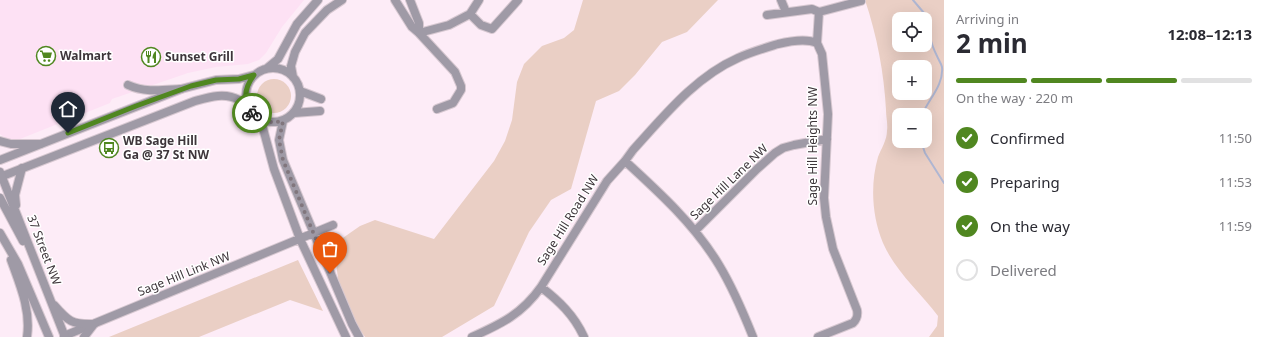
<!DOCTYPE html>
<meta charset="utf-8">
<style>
:root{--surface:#fff;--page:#f2f2f3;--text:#2b2b33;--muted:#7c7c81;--line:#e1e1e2;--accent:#508720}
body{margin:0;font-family:"Noto Sans",sans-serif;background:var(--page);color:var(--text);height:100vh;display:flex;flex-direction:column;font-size:15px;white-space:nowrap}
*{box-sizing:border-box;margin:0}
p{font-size:13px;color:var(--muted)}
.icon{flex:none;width:22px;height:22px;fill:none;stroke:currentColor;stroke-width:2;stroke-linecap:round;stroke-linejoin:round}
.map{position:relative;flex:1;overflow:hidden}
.side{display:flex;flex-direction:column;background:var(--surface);width:320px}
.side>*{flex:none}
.fabs{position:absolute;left:892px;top:12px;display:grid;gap:8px}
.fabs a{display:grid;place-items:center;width:40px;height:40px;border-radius:8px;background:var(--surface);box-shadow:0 4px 16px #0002;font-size:20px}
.pin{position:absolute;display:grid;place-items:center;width:34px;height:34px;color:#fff;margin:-41px -17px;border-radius:50% 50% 50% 0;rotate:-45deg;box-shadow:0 0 4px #0007}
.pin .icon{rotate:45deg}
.courier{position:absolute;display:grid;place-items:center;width:40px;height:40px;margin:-20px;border:3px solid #508720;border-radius:50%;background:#fff;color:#222;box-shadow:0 1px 5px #0007}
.head em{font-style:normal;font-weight:700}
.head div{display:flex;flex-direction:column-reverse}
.head{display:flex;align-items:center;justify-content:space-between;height:68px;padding:0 12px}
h1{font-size:26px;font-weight:700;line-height:30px}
.bar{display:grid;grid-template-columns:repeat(4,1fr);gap:6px 4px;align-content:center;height:48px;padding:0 12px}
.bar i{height:5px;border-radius:3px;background:var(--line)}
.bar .selected{background:var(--accent)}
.bar p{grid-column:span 4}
ol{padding:0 12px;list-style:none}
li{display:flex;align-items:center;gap:12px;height:44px}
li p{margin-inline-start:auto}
li .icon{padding:4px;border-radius:50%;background:var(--accent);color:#fff;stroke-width:4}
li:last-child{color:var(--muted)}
li i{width:22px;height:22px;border:2px solid var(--line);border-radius:50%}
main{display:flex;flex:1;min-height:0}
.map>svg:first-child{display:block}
.built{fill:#fde1f4}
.green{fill:#eacfc5;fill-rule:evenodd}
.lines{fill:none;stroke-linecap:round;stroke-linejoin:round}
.stream{stroke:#afb6d2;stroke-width:2}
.minor-casing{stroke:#d7c8d1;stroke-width:10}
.tertiary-casing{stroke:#d7c8d1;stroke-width:10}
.minor{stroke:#9f9aa6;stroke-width:8}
.tertiary{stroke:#9f9aa6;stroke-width:8}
.done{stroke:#81767d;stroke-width:4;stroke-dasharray:0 7.2}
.route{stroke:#508720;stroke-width:5}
.labels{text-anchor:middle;stroke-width:3;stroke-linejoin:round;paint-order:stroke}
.poi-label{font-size:12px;font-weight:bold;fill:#3e363b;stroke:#fff;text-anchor:start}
.street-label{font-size:12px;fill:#3e363b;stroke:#fff}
</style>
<main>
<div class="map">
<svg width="944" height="337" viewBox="0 0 944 337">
<rect width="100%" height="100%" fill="#fdecf7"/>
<path class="built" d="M0,0H304L282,27L266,53L259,60L248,64L216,67L188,73L112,99L110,103L20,139H7L0,134Z"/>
<path class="green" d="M583,0H718L687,32L662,42L635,75L619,91L596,101L571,189L551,200L529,232L494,306L442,337H365L356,324L339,286L334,247L337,242L360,226L375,220L434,239L494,161L505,141L512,120L517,82L524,64L542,46L564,38L574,30Z
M865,0H944V337H929L937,326L938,316C920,292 895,271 883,243C872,217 870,185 878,157C881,149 887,140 887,131C888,124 886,117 886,110C884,73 877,36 865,0ZM899,19H925V45H899ZM899,67H925V93H899ZM899,115H925V141H899Z
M257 96a17 17 0 1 1 34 0a17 17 0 1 1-34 0Z
M298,260L323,311L290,300L199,337H109Z"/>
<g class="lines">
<path class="stream" d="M913,0L930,20C929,35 930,42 937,56C938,59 941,63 942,67C944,85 928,100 922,115
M921,141L925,153L944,183"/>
<defs>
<path id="minor" d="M395,0L412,27L419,33L455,72L461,86V90L453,103L437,109
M410,0L419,23V33
M479,0L470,14L481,25L492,29L518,0
M781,0L786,12
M767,15L812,9L819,12L861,1
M419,33L449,25L470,14
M817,43L819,12
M246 95a27 27 0 1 1 54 0a27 27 0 1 1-54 0Z
M266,69L278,59L297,24L318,0
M293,77L291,66L295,52L305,33L327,10L342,0
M300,91L321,99
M294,113L320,111
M261,121L274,169L300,239L346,337
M283,121L279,140L283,160L352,324L359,337
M0,160L181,89L216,80L239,79L254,75
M625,161C660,193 695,225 719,265C733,288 743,312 753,337
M0,177L195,101C209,97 225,92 239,100C243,103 247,108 251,111
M695,231L757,169L775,153L783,148L794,145L827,139
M541,287C559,301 574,315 584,337
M64,336L333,225
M472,337C501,324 522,314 541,287L607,181L625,161L633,150C664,116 695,77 738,58C751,52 765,48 778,44C790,41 806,38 817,43L822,54L828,114L824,198L826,217L833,249L857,310C858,316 857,319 853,323L818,337"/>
<path id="tertiary" d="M128,85C145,93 163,90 181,89
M0,141L11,144H40
M0,172L65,337
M0,198L23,241
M16,205L15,195L22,168
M0,233L18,264L49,337
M11,260C20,285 31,310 27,337
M54,305C68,321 72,325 94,324
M84,337L94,324"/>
</defs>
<use href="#minor" class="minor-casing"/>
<use href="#tertiary" class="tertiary-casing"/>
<use href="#minor" class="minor"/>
<use href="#tertiary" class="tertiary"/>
</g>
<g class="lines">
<path class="done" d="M252,113C263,123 269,123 283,121L279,140L283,160L330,273"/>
<path class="route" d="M68,133L136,106L191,86L216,80L239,79L254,75C245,87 242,100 252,113"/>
</g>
<defs>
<symbol id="supermarket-ring" viewBox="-11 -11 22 22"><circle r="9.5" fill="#fff" stroke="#508720" stroke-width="1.5"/><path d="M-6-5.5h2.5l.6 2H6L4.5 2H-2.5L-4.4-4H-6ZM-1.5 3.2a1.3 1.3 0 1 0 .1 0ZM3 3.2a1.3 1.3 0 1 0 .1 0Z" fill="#508720"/></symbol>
<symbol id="restaurant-ring" viewBox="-11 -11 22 22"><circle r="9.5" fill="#fff" stroke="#508720" stroke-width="1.5"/><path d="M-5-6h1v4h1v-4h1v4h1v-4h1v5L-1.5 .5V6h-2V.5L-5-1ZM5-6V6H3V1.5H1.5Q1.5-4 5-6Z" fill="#508720"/></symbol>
<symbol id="bus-ring" viewBox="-11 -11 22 22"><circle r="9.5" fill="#fff" stroke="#508720" stroke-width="1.5"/><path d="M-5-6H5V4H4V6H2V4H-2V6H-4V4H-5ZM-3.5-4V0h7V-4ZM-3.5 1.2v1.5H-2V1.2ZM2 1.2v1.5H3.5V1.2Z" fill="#508720"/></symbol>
</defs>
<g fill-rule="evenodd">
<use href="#supermarket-ring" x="35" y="45" width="22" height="22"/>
<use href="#restaurant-ring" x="140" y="46" width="22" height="22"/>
<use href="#bus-ring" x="98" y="137" width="22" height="22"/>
</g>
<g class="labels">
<g class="poi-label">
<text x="60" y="60">Walmart</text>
<text x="165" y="61">Sunset Grill</text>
<text x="123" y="145">WB Sage Hill<tspan x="123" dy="14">Ga @ 37 St NW</tspan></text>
</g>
<g class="street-label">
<text transform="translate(813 146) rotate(-90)" y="4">Sage Hill Heights NW</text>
<text transform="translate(729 182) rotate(-44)" y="4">Sage Hill Lane NW</text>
<text transform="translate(568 220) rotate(-58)" y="4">Sage Hill Road NW</text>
<text transform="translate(44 250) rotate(69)" y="4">37 Street NW</text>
<text transform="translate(184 274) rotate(-22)" y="4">Sage Hill Link NW</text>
</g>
</g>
</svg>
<div class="fabs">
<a><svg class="icon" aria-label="locate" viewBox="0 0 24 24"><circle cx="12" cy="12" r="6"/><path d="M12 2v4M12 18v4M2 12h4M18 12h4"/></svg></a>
<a>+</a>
<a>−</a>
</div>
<div class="pin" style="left:330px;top:273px;background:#ea580c"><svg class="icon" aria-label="bag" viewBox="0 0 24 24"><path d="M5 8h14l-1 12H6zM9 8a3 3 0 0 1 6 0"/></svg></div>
<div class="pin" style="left:68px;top:133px;background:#1f2937"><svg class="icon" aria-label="home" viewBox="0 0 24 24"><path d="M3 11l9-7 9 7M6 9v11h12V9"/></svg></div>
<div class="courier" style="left:252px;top:113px"><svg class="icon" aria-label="bike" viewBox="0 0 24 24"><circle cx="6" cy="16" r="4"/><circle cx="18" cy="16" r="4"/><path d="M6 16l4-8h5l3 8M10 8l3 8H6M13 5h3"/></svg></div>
</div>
<section class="side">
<div class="head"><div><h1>2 min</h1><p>Arriving in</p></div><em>12:08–12:13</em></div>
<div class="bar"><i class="selected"></i><i class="selected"></i><i class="selected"></i><i></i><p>On the way · 220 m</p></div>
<ol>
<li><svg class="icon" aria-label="check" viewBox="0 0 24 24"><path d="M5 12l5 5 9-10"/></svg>Confirmed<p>11:50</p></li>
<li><svg class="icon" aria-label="check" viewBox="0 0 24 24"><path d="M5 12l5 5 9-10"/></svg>Preparing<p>11:53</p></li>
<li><svg class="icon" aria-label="check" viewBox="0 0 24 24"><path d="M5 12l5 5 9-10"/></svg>On the way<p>11:59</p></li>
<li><i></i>Delivered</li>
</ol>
</section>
</main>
